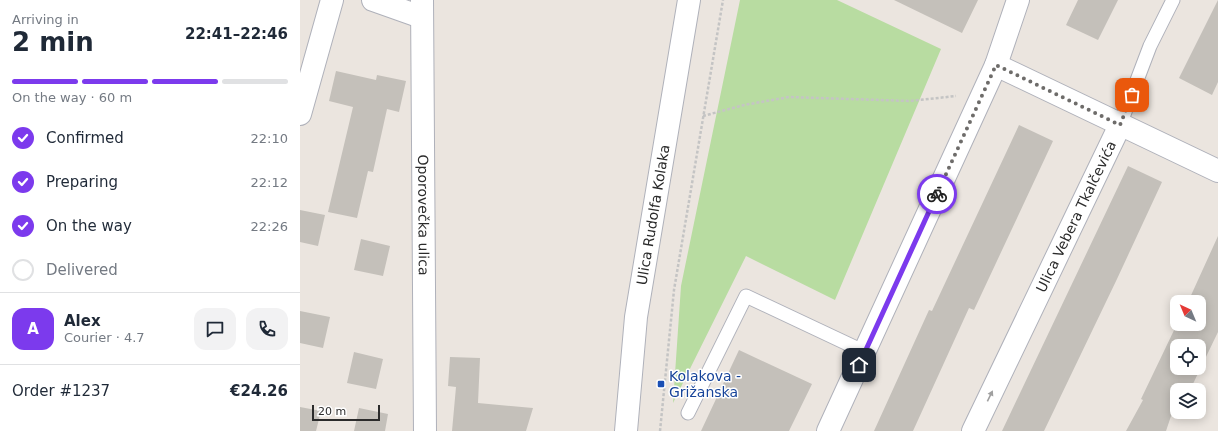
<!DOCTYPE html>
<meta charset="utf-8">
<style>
:root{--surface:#fff;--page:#f2f2f3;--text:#1f2937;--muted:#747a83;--line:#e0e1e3;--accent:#7c3aed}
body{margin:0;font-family:"DejaVu Sans",sans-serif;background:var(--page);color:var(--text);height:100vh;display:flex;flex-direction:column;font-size:15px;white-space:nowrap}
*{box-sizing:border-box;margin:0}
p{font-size:13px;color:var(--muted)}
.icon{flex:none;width:22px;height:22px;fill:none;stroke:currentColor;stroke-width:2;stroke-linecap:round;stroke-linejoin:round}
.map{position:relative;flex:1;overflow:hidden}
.panel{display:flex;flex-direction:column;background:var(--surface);width:300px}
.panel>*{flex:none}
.needle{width:26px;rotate:316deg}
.controls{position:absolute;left:870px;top:295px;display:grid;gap:8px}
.controls a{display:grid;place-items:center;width:36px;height:36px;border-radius:8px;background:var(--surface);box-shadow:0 2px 10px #0003;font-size:20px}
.scale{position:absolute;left:12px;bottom:10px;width:68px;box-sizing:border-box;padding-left:4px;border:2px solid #2b2b2b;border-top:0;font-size:11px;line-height:14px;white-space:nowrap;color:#2b2b2b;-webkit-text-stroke:3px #fff;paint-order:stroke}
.pin{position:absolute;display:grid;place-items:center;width:34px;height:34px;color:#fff;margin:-17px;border-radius:8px;box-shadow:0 2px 6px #0006}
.courier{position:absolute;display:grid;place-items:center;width:40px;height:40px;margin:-20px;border:3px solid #7c3aed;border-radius:50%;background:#fff;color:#222;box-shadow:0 1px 5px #0007}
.headline em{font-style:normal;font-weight:600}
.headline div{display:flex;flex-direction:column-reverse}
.headline{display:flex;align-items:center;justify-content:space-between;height:68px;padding:0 12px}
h1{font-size:26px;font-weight:600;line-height:30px}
.bar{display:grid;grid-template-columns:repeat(4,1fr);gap:6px 4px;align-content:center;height:48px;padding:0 12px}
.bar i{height:5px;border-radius:3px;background:var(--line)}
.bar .selected{background:var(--accent)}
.bar p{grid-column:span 4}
.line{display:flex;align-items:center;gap:10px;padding:0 12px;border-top:1px solid var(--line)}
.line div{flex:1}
.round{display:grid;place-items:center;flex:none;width:42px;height:42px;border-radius:12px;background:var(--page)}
ol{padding:0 12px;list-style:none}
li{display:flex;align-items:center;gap:12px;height:44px}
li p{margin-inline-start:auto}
li .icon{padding:4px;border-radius:50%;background:var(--accent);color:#fff;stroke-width:4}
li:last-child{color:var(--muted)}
li i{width:22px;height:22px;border:2px solid var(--line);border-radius:50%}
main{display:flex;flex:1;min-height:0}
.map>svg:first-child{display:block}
.green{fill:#b8dca1}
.building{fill:#c4c0ba;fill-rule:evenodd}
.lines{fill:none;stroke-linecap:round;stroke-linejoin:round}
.service-casing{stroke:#afb1ba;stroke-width:15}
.minor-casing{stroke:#afb1ba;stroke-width:24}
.secondary-casing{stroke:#afb1ba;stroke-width:24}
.path{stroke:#c4c4c4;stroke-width:2.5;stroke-dasharray:3 2;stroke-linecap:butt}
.service{stroke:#fff;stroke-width:13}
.minor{stroke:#fff;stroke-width:22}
.secondary{stroke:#fff;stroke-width:22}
.oneway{fill:#a0a0a0}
.done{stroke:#6e6c6a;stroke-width:4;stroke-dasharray:0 7.2}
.route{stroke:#7c3aed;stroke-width:5}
.transit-dot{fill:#1a4fb4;stroke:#fff;stroke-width:1.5}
.labels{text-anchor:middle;stroke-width:3;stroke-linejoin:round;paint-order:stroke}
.street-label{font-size:14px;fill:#2b2b2b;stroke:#fff}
.transit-label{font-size:14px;fill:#164399;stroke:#fff;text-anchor:start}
</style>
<main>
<section class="panel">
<div class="headline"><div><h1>2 min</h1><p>Arriving in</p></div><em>22:41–22:46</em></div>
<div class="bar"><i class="selected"></i><i class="selected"></i><i class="selected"></i><i></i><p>On the way · 60 m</p></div>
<ol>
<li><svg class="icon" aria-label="check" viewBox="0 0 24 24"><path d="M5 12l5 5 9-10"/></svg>Confirmed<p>22:10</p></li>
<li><svg class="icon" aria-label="check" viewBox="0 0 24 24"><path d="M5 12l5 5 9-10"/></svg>Preparing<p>22:12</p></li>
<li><svg class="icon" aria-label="check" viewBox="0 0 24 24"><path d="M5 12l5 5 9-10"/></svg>On the way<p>22:26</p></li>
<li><i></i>Delivered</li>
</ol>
<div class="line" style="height:72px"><b class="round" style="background:var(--accent);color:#fff">A</b><div><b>Alex</b><p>Courier · 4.7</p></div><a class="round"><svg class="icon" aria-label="chat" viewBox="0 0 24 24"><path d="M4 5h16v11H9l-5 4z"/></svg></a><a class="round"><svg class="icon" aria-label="phone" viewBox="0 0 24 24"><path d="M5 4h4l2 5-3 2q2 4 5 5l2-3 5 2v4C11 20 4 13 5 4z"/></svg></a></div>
<div class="line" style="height:52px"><div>Order #1237</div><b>€24.26</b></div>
</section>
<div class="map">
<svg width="918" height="431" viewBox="0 0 918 431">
<rect width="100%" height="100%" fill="#ebe5df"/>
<path class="green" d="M440,0H537L641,49L535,300L446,256L373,403L381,286Z"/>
<path class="building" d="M594,0H678L662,33Z
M778,0H818L798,40L766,25Z
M918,0V82L912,95L879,78Z
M36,71L76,80L77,75L106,81L99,112L87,109L73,172L68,171L57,218L28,212L53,107L29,101Z
M719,125L753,141L696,263L674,310L669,308L613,431H574L629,310L632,311Z
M828,166L862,182L817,279L744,431H702Z
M0,210L25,215L18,246L0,242Z
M918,236V332L890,390H877V412H879L877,416L872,413L866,431H826L843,400L841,399L877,324H899V302H888ZM877,346H899V368H877Z
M61,239L90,246L83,276L54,270Z
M0,311L30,317L23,348L0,343Z
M439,350L512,384L489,431H401Z
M54,352L83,359L76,389L47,383Z
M150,357L180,358L178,403L233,408L226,431H152L156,387L148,386Z
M0,407L21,411L16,431H0Z
M59,408L88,414L85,431H54Z"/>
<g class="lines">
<defs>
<path id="service" d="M820,125L850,46L873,0
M388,413L446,296L565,352"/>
<g id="minor">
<path d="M73,0L121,17"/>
<path id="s1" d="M122,0L125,431"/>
<path d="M696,65L918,171"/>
<path d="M0,114L32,0"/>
<path d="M528,431L696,65L718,0"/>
<path id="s2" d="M673,431L820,125"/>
</g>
<g id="secondary">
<path id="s3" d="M326,431L336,317L389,0"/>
</g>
</defs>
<use href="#service" class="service-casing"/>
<use href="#minor" class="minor-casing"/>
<use href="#secondary" class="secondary-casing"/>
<path class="path" d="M403,116L444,105L489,97L610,101L656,96
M360,431L374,290L423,0"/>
<use href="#service" class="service"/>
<use href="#minor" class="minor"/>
<use href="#secondary" class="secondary"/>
</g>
<defs><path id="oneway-solid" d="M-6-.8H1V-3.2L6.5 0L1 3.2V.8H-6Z"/></defs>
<use class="oneway" href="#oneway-solid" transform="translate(690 396) rotate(-64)"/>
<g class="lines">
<path class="done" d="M637,194L696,65L820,125L832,95"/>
<path class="route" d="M559,365L637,194"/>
</g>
<rect class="transit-dot" x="357" y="380" width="8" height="8" rx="2"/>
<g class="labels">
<g class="street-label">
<text dy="5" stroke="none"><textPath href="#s1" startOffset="215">Oporovečka ulica</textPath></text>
<text dy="5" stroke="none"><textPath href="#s3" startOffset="218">Ulica Rudolfa Kolaka</textPath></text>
<text dy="5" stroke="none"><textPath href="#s2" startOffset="238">Ulica Vebera Tkalčevića</textPath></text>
</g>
<g class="transit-label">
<text x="369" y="381">Kolakova -<tspan x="369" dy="16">Grižanska</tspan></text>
</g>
</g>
</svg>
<div class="controls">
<a><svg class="needle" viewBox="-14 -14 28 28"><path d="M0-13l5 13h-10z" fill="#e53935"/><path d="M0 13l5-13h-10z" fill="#747a83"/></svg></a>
<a><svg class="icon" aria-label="locate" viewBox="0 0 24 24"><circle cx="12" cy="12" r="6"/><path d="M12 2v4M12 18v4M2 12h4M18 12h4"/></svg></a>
<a><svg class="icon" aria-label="layers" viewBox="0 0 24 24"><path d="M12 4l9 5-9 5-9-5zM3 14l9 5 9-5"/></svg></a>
</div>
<div class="scale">20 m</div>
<div class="pin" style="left:832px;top:95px;background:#ea580c"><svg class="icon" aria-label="bag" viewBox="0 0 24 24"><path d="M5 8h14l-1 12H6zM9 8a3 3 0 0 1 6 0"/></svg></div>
<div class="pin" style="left:559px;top:365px;background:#1f2937"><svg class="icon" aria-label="home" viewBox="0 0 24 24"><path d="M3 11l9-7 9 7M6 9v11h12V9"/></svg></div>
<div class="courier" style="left:637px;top:194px"><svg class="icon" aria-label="bike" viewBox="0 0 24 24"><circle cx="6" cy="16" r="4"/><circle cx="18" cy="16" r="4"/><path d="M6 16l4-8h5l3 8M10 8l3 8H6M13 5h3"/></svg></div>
</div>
</main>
